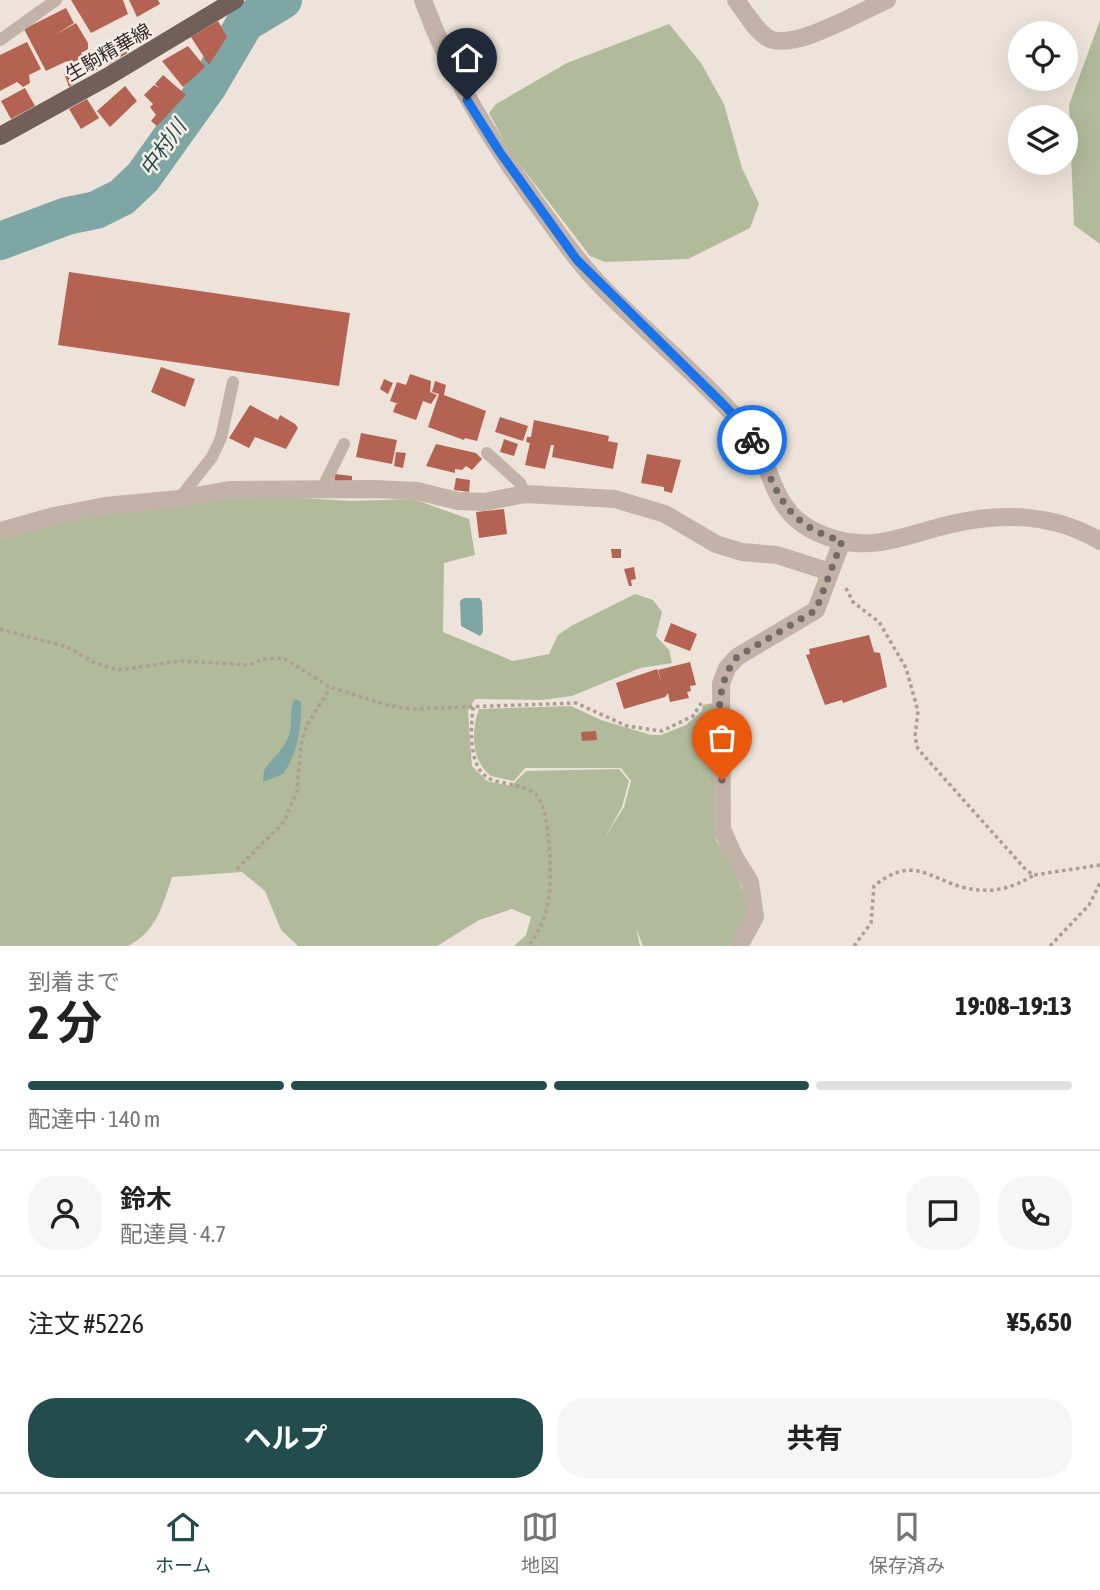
<!DOCTYPE html>
<html lang="ja">
<meta charset="utf-8">
<style>
:root{--surface:#fff;--page:#f6f6f6;--text:#222;--muted:#767676;--line:#e0e0e0;--accent:#234d4c}
body{margin:0;font-family:"Asap Condensed","Noto Sans JP",sans-serif;background:var(--page);color:var(--text);height:100vh;display:flex;flex-direction:column;font-size:26px;white-space:nowrap}
*{box-sizing:border-box;margin:0}
p{font-size:23px;color:var(--muted)}
.icon{flex:none;width:38px;height:38px;fill:none;stroke:currentColor;stroke-width:2;stroke-linecap:round;stroke-linejoin:round}
.map{position:relative;height:946px;overflow:hidden}
.sheet{display:flex;flex-direction:column;background:var(--surface);flex:1}
.sheet>*{flex:none}
.controls{position:absolute;left:1008px;top:21px;display:grid;gap:14px}
.controls a{display:grid;place-items:center;width:70px;height:70px;border-radius:50%;background:var(--surface);box-shadow:0 7px 28px #0002;font-size:35px}
.pin{position:absolute;display:grid;place-items:center;width:60px;height:60px;color:#fff;margin:-72px -30px;border-radius:50% 50% 50% 0;rotate:-45deg;box-shadow:0 0 7px #0007}
.pin .icon{rotate:45deg}
.courier{position:absolute;display:grid;place-items:center;width:70px;height:70px;margin:-35px;border:5px solid #1a73e8;border-radius:50%;background:#fff;color:#222;box-shadow:0 2px 9px #0007}
.summary em{font-style:normal;font-weight:700}
.summary div{display:flex;flex-direction:column-reverse}
.summary{display:flex;align-items:center;justify-content:space-between;height:119px;padding:0 28px}
h1{font-size:46px;font-weight:700;line-height:52px}
.bar{display:grid;grid-template-columns:repeat(4,1fr);gap:10px 7px;align-content:center;height:84px;padding:0 28px}
.bar i{height:9px;border-radius:5px;background:var(--line)}
.bar .current{background:var(--accent)}
.bar p{grid-column:span 4}
.line{display:flex;align-items:center;gap:18px;padding:0 28px;border-top:2px solid var(--line)}
.line div{flex:1}
.round{display:grid;place-items:center;flex:none;width:74px;height:74px;border-radius:28px;background:var(--page)}
.button{display:flex;gap:14px;margin-top:auto;padding:14px 28px}
.button a{flex:1;height:80px;border-radius:28px;background:var(--accent);color:#fff;font-size:28px;font-weight:700;line-height:80px;text-align:center}
.button a+a{background:var(--page);color:var(--text)}
.tab-bar{display:flex;justify-content:space-around;align-items:center;height:98px;border-top:2px solid var(--line);background:var(--surface);font-size:19px;color:var(--muted)}
.tab-bar a{display:grid;justify-items:center;gap:4px}
.tab-bar .current{color:var(--accent)}
.map>svg:first-child{display:block}
.green{fill:#b2ba9c}
.water{fill:#7da6a5}
.lines{fill:none;stroke-linecap:round;stroke-linejoin:round}
.river{stroke:#7da6a5;stroke-width:38}
.building{fill:#b46251}
.path{stroke:#af9d93;stroke-width:3.5;stroke-dasharray:3.5 3.5;stroke-linecap:butt}
.service{stroke:#c3b2a8;stroke-width:12}
.minor{stroke:#c3b2a8;stroke-width:18}
.primary{stroke:#71605a;stroke-width:18}
.done{stroke:#736b66;stroke-width:7;stroke-dasharray:0 12.6}
.route{stroke:#1a73e8;stroke-width:9}
.labels{text-anchor:middle;stroke-width:5;stroke-linejoin:round;paint-order:stroke}
.street-label{font-size:19px;fill:#312a27;stroke:#f6ede6}
.water-label{font-size:21px;font-style:italic;fill:#234d4c;stroke:#f6ede6}
</style>
<div class="map">
<svg width="1100" height="946" viewBox="0 0 1100 946">
<rect width="100%" height="100%" fill="#ede3da"/>
<path class="green" d="M1100,20V244L1074,225L1069,105Z
M669,24L701,63L724,104L742,168L759,204L750,228L688,259L605,262L590,256L511,153L489,113L496,104L567,63Z
M246,495L352,501L413,499L469,519L475,555L444,563L443,632L513,661L549,654L558,635L571,626L635,594L653,600L662,612L656,636L669,650L672,663L640,668L572,696L542,700L475,699L468,711L472,766L487,781L511,786L526,771L619,769L629,781L622,807L604,839L624,807L631,781L621,768H525L514,781L491,776C471,761 471,730 479,709L571,706L601,720L651,735H661L686,725L702,711L703,705L713,703L716,840L739,880L747,908L745,921L729,946H643L636,928L640,946H514L526,935L531,917L512,909L479,920L437,946H298L281,930L265,891L242,872L172,877C163,905 156,932 128,946H0V539L65,518Z"/>
<path class="water" d="M464,598H480L482,602L483,632L480,636L461,626L460,601Z
M296,699L301,702C302,726 297,755 283,774L263,782L264,770C273,757 286,748 290,732C293,721 288,707 296,699Z"/>
<g class="lines">
<path class="river" d="M0,241L67,216L96,210L122,197L143,177L208,86L245,23L283,0"/>
</g>
<path class="building" d="M71,0H123L128,14L91,33Z
M129,0H158L160,4L137,17Z
M66,8L74,23L55,35L76,23L88,43V49L81,53L84,57L69,64L67,61L46,71L24,29Z
M218,21L227,37L209,65L191,37Z
M122,41L129,52L108,65L101,53Z
M27,42L41,69L29,75L30,83L23,87L17,82L0,91V55Z
M188,46L205,67L183,87L162,61Z
M95,51L104,66L91,73L82,58Z
M80,66L86,76L69,87L64,73Z
M163,75L186,95L157,126L151,121L156,115L150,107L153,104L144,95L154,85L159,88L155,84Z
M125,86L137,101L110,127L97,111Z
M25,88L35,106L11,119L1,101Z
M87,99L99,118L81,129L69,109Z
M69,272L350,313L339,386L58,345Z
M161,367L195,379L185,407L151,392Z
M410,374L431,381L430,392L437,395L431,404L423,401L416,420L393,412L396,404H399L390,401L397,382L406,385Z
M384,379L393,383L388,394L380,389Z
M435,381L446,385L444,395L486,411L477,441L465,438L464,440L428,427L439,394L432,392Z
M250,405L278,420L280,415L295,424L298,428L286,449L255,437L249,448L229,438Z
M500,417L528,426L523,441L495,432Z
M534,420L609,436L608,441L618,443L613,469L552,457L554,445H551L545,469L525,465L530,443L526,442L527,437H531Z
M361,433L397,440L392,464L356,457Z
M504,439L518,444L514,456L500,452Z
M436,444L476,453L482,459L472,470L466,466L462,470L455,469V473L426,466Z
M396,452L406,453L403,468L394,466Z
M647,454L681,460L672,493L664,491V487L641,483Z
M335,474L352,476V481L334,483Z
M456,478L470,480L469,492L454,490Z
M504,509L507,534L479,538L476,512Z
M611,549H621V558H612Z
M634,567L636,579L631,580L632,586H629L624,569Z
M671,623L697,634L690,651L664,641Z
M869,635L874,652L880,653L887,687L843,703L842,700L825,705L806,655L810,654L809,649Z
M690,662L696,685L690,686L691,691L687,692L689,698L670,702L668,693L665,697L624,709L616,683L657,669L662,683L658,670Z
M596,731L597,740L582,741L581,732Z"/>
<g class="lines">
<path class="path" d="M846,588L853,602L879,622L906,668L918,711L915,737L918,749L1027,871L1034,875L1100,865
M0,629L67,647L95,663L118,670L181,661L249,665L263,659L283,658L330,687L387,705L410,709L576,703L627,726L662,731L693,716L702,702
M473,707C471,727 468,766 488,778C495,782 507,783 514,785C522,787 533,790 538,797C551,814 553,886 547,908C544,922 537,934 529,946
M237,869L284,822L297,791L301,744L307,725L330,688
M854,946L871,923L874,886C914,854 928,879 966,888C991,894 1013,888 1034,875
M1050,946L1089,905L1100,883"/>
<path class="service" d="M0,40L56,0
M487,453L520,483L525,494
M321,491L344,444
M179,499L212,457L221,438L233,382"/>
<path class="minor" d="M423,0C450,75 490,139 536,203C558,233 578,263 605,290C649,335 699,375 741,423C781,468 762,519 838,540C877,551 914,532 952,524C1002,512 1055,514 1100,541
M736,0C745,12 755,30 768,38C793,52 861,11 887,0
M0,531L54,516L105,506L179,499L229,490L375,489L417,491L458,501L484,502L525,494L615,499L665,514L716,544L742,552L777,555L830,572
M739,946L755,917L750,882L734,856L722,829L721,684L727,668L737,657L816,610L842,541"/>
<path class="primary" d="M0,136L107,77L235,0"/>
</g>
<g class="lines">
<path class="done" d="M722,780C721,742 710,689 737,657L816,610L842,541C780,523 779,490 752,440"/>
<path class="route" d="M467,100L499,151L577,260L724,405L744,426L752,440"/>
</g>
<g class="labels">
<g class="street-label">
<text transform="translate(108 52) rotate(-30)" y="7">生駒精華線</text>
</g>
<g class="water-label">
<text transform="translate(163 148) rotate(-54)" y="7">中村川</text>
</g>
</g>
</svg>
<div class="controls">
<a><svg class="icon" aria-label="locate" viewBox="0 0 24 24"><circle cx="12" cy="12" r="6"/><path d="M12 2v4M12 18v4M2 12h4M18 12h4"/></svg></a>
<a><svg class="icon" aria-label="layers" viewBox="0 0 24 24"><path d="M12 4l9 5-9 5-9-5zM3 14l9 5 9-5"/></svg></a>
</div>
<div class="pin" style="left:722px;top:780px;background:#ea580c"><svg class="icon" aria-label="bag" viewBox="0 0 24 24"><path d="M5 8h14l-1 12H6zM9 8a3 3 0 0 1 6 0"/></svg></div>
<div class="pin" style="left:467px;top:100px;background:#1f2937"><svg class="icon" aria-label="home" viewBox="0 0 24 24"><path d="M3 11l9-7 9 7M6 9v11h12V9"/></svg></div>
<div class="courier" style="left:752px;top:440px"><svg class="icon" aria-label="bike" viewBox="0 0 24 24"><circle cx="6" cy="16" r="4"/><circle cx="18" cy="16" r="4"/><path d="M6 16l4-8h5l3 8M10 8l3 8H6M13 5h3"/></svg></div>
</div>
<section class="sheet">
<div class="summary"><div><h1>2 分</h1><p>到着まで</p></div><em>19:08–19:13</em></div>
<div class="bar"><i class="current"></i><i class="current"></i><i class="current"></i><i></i><p>配達中 · 140 m</p></div>
<div class="line" style="height:126px"><a class="round"><svg class="icon" aria-label="person" viewBox="0 0 24 24"><circle cx="12" cy="8" r="4"/><path d="M4 21q1-7 8-7t8 7"/></svg></a><div><b>鈴木</b><p>配達員 · 4.7</p></div><a class="round"><svg class="icon" aria-label="chat" viewBox="0 0 24 24"><path d="M4 5h16v11H9l-5 4z"/></svg></a><a class="round"><svg class="icon" aria-label="phone" viewBox="0 0 24 24"><path d="M5 4h4l2 5-3 2q2 4 5 5l2-3 5 2v4C11 20 4 13 5 4z"/></svg></a></div>
<div class="line" style="height:91px"><div>注文 #5226</div><b>¥5,650</b></div>
<div class="button"><a>ヘルプ</a><a>共有</a></div>
</section>
<nav class="tab-bar">
<a class="current"><svg class="icon" aria-label="home" viewBox="0 0 24 24"><path d="M3 11l9-7 9 7M6 9v11h12V9"/></svg>ホーム</a>
<a><svg class="icon" aria-label="map" viewBox="0 0 24 24"><path d="M3 6l6-2 6 2 6-2v14l-6 2-6-2-6 2zM9 4v14M15 6v14"/></svg>地図</a>
<a><svg class="icon" aria-label="saved" viewBox="0 0 24 24"><path d="M7 4h10v16l-5-4-5 4z"/></svg>保存済み</a>
</nav>
